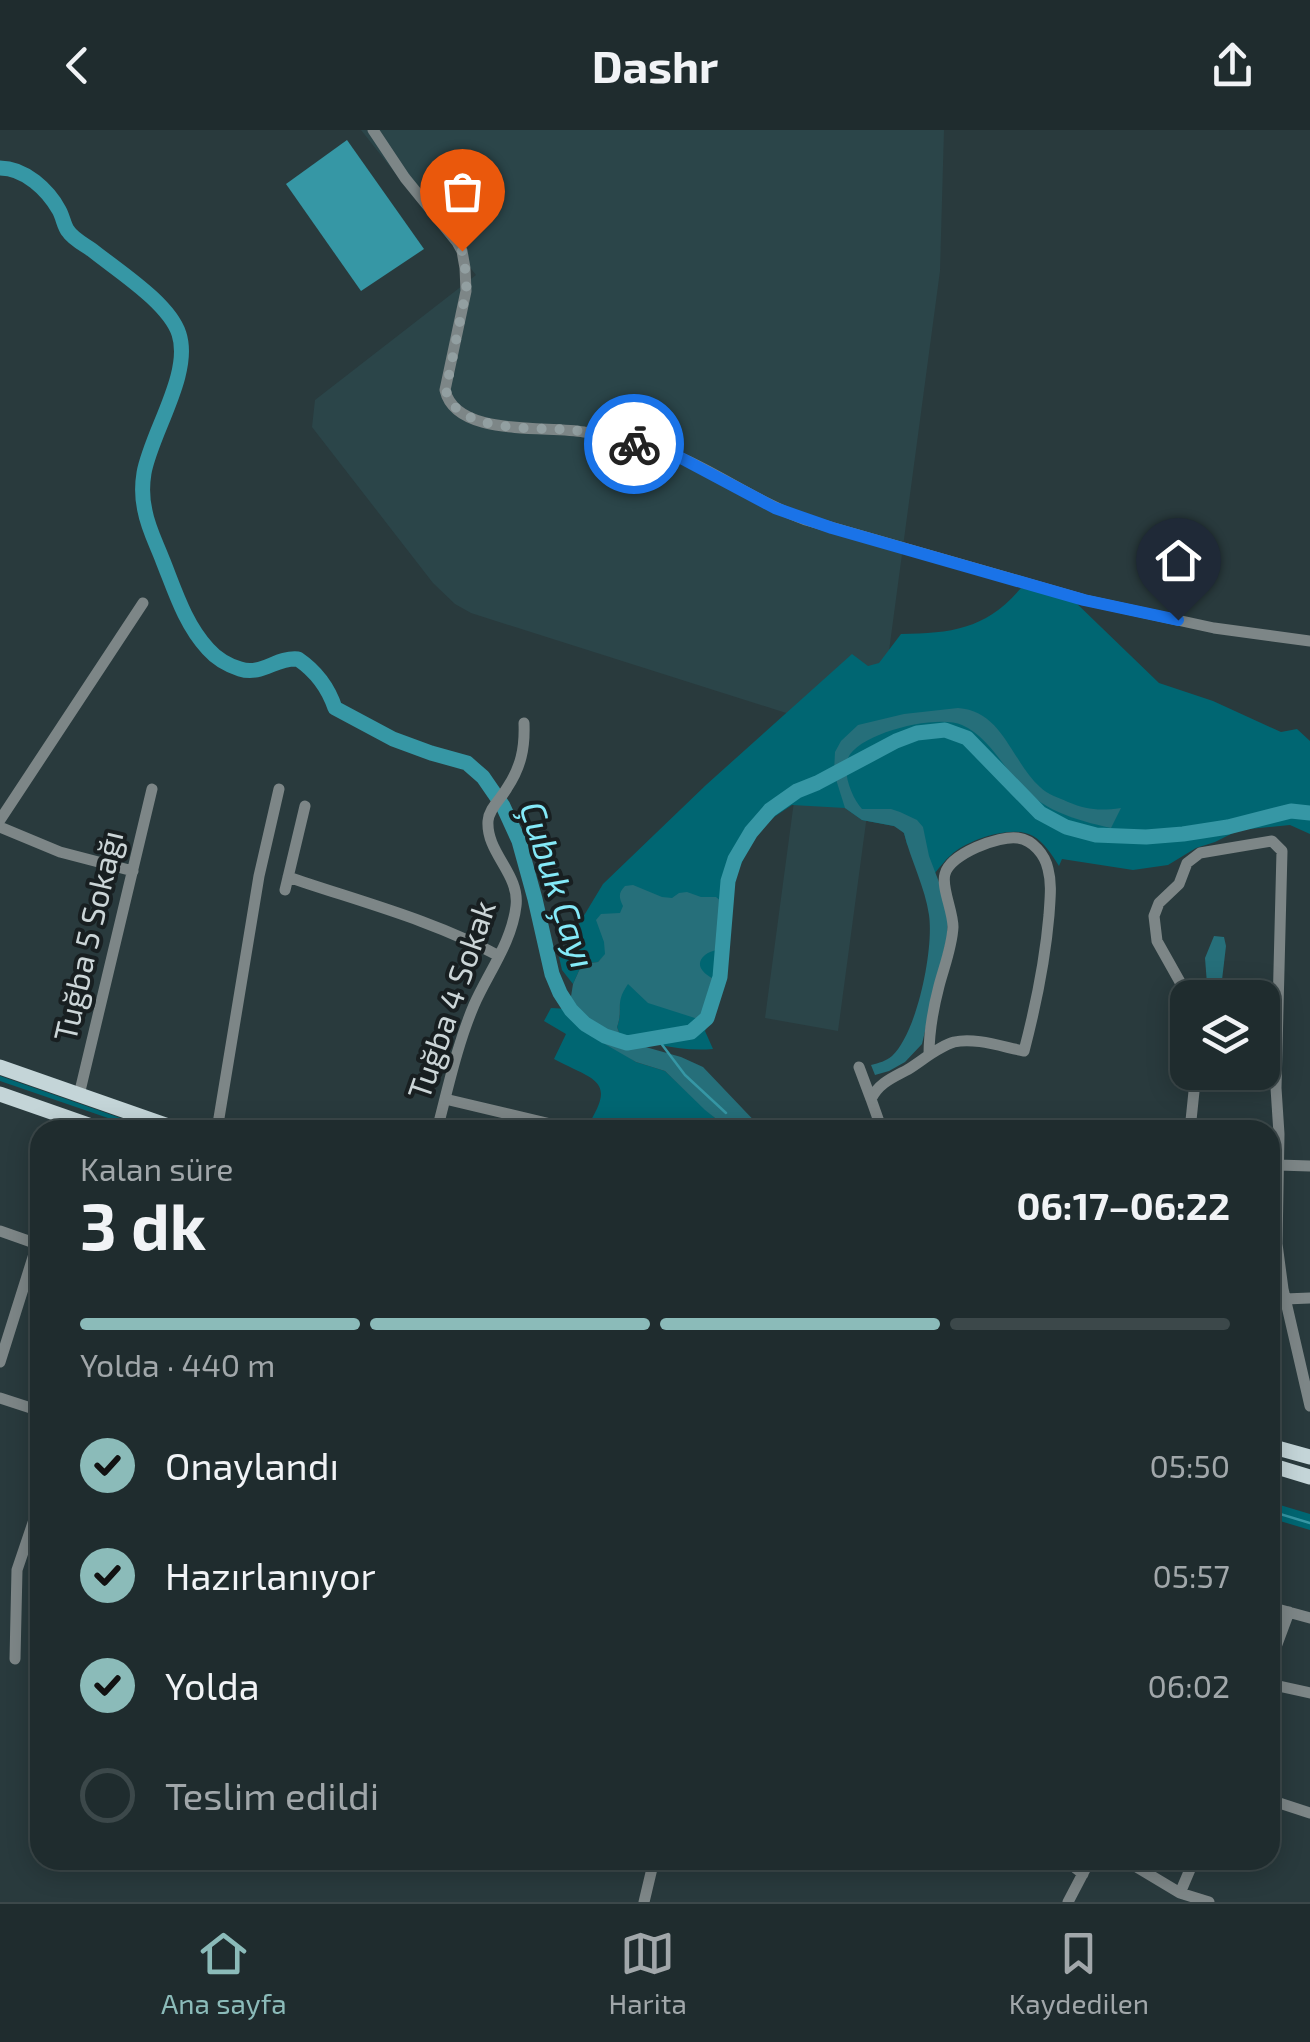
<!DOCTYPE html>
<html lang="tr">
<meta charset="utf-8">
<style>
:root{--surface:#1f2c2e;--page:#273436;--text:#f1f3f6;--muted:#a1a7aa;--line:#3c484a;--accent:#8bbbb9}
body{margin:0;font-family:"Exo 2",sans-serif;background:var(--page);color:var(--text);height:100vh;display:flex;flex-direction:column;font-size:38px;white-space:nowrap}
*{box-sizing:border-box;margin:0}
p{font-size:32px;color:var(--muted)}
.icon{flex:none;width:55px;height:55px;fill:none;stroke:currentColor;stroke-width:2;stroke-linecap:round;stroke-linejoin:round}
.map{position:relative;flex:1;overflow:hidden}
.drawer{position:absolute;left:30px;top:990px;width:1250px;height:750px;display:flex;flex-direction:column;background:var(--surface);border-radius:30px;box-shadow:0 5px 25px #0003,0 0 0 2px var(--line)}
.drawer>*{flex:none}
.fabs{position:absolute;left:1170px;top:850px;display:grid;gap:20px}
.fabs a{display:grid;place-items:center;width:110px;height:110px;border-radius:20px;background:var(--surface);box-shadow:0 5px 25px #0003,0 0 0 2px var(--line);font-size:50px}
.pin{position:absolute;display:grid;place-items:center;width:85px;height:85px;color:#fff;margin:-102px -42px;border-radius:50% 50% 50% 0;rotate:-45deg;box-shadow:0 0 10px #0007}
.pin .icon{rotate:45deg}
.courier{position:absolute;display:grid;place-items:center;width:100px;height:100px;margin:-50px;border:8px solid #1a73e8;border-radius:50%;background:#fff;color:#222;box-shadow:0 2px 12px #0007}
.headline em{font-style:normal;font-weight:700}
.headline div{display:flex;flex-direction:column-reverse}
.headline{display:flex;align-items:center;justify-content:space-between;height:170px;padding:0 50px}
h1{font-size:65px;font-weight:700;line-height:75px}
.bar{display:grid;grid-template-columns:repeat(4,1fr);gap:15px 10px;align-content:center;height:120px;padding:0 50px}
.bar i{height:12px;border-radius:8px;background:var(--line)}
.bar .current{background:var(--accent)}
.bar p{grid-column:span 4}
ol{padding:0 50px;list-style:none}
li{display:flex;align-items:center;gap:30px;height:110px}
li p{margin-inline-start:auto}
li .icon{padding:10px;border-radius:50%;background:var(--accent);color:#111;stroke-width:4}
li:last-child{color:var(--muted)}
li i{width:55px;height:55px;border:5px solid var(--line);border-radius:50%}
header{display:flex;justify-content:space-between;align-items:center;height:130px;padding:0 50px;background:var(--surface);font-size:45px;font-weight:700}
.menu{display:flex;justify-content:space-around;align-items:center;height:140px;border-top:2px solid var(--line);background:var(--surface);font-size:28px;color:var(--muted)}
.menu a{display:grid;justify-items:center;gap:5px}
.menu .current{color:var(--accent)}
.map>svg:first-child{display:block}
.built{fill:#2b4549}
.green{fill:#006672}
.forest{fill:#266f7a}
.water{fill:#3697a5}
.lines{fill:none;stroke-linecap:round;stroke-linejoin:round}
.stream{stroke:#3697a5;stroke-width:2.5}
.river{stroke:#3697a5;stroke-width:15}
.minor{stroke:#7d8687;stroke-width:11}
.major{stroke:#c4d5d8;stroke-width:15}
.done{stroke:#929fa1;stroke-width:10;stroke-dasharray:0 18}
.route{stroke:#1a73e8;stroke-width:12}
.labels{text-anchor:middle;stroke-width:8;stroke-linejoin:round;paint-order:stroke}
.street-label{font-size:32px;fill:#cbd5d7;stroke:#181f21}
.water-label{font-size:35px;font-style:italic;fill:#84e9f8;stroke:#181f21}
</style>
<header><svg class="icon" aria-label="back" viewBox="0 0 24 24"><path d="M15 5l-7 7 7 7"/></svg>Dashr<svg class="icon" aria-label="share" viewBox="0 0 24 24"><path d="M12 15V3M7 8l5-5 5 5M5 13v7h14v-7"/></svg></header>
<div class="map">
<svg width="1310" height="1772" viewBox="0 0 1310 1772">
<rect width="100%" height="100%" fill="#293a3d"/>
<path class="built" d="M361,0H944L940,141L838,901L765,888L805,589L471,483L455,474L433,453L312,297L315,270L476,145Z"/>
<path class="green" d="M1021,458L1072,469L1159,553L1213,571L1281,602L1297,599L1310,611V704L1290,695L1239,700L1215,712L1196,718L1168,735L1133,740L1062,729L1059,736C1052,725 1044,712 1033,706C1013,694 967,710 951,725C945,730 940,737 935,743L907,714L904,703L901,699L894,696L862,690L845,678L792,675L771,689L759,699L733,749L722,859L716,880L705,901L713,919C680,922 652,913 620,905L617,897C626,873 613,848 605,825L598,832L582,834L573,854L562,840L559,827L603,754L706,655L852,524L868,536L879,533L901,504C953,503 986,499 1021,458Z
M551,878L569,879L579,895L636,932L665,941L717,990L706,1000H585C617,950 598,952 554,929L566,904L544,891Z
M0,946L155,1000H143L0,951Z
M1270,1372L1310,1384V1400L1270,1388Z"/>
<path class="forest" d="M958,578C1003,581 1011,631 1040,657C1048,665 1058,667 1068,672C1087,680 1100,681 1121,678L1111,698C1075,690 1040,680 1016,650C1000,631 986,606 962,595C937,584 859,603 848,628C842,643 852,668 862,679H891L900,682L917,690L923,697L929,726L942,760L948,790L947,807L922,914L905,932L889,941L875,945L871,935C879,933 886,931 892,926C917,903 934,819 929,785C925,757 911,731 904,703L894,696L862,690L845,678L834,643L835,622L841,611L858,595L904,584Z
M633,755L662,767L672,768L679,763L687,762L701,767H716L722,772L725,780L727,814C720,821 713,819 705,825C690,838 712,849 723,853L722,859L709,866L705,886L698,889L648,873L628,854C614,874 624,878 617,897L620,905L642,916L681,927L703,937L763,1000H730L705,980L665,941L636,932L591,906L579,895L569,879L573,854L582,834L598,832L605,824L604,812L596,790L601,784L620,783L623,776C619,768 618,763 625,756Z
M1214,806L1224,807L1226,816L1220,867H1208L1205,828Z"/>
<path class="water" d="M347,10L424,119L361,161L286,54Z"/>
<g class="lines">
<path class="stream" d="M657,908L685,945L726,983
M1270,1381L1310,1393"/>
<path class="river" d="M0,38C25,38 48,60 59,80C63,87 64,96 68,101C73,109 85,115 92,120C118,141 169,173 179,204C192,244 151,303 144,343C142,355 142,368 145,381C148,398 157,415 163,431C175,461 185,494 208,519C216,528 227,535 240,539C262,546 276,527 298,529C317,542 328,557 335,578L393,609L431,623L467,633L483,647L503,676L519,711L535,769L552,844L560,863L571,880L585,894L605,906L627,913L691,902L707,888L720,847L728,751L735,729L751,702L770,680L797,661L817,653L896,611L917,603L945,600L967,608L1040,683L1066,697L1096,705L1146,707L1183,704L1228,697L1291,681L1310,683"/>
<path class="minor" d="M373,0L405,48L457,112L462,121L465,138L466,161L445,260C456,308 547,295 584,302C619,307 657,317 688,331C728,350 764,375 806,390L1085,470L1214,498L1310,511
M0,690L143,473
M0,697L60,722L133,741
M288,747C358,771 433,790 499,826
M285,760L305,676
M1189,868L1157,811L1154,786L1159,773L1179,754L1187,733L1200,723L1272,711L1282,721L1276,958L1279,1004L1277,1114L1283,1159L1310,1276
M859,937L871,969
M79,965L152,659
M445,969L576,1000
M217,1000L259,746L279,659
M437,1000C448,958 457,915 474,875C488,843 512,812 516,776C520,744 486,723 488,691C489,678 501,669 507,658C521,637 525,618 524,593
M882,1000L871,969C879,953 892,948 907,940C922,931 937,917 954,912C975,907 1003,917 1024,921C1036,875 1045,832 1049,785C1050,769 1052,754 1048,739C1045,725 1033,710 1018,708C999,705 950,724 945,744C941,757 953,781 953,797C952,817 944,837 939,856C933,879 929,901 929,925
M1190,1000L1196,942
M1278,1035L1310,1036
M0,1101L40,1115
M1270,1160L1285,1169L1310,1168
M0,1232L40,1105
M0,1268L40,1281
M1270,1477L1310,1488
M15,1529L17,1440L40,1372
M1270,1533L1289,1482
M1270,1554L1310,1563
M1270,1670L1310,1683
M1065,1730L1083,1744
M1125,1730L1180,1763L1209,1772
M1180,1763L1194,1730
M644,1772L654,1730
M1068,1772L1090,1730"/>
<path class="major" d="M0,937L180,1000
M0,964L103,1000
M1270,1316L1310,1327
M1270,1335L1310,1347"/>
</g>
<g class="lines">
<path class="done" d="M462,121L467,150L466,161L446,260C455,304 537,297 572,300C593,302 613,309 634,314"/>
<path class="route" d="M634,314L681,328L775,378L832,398L1084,470L1178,490"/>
</g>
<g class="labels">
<g class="street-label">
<text transform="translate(89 806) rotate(-77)" y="11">Tuğba 5 Sokağı</text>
<text transform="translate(452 870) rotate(-71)" y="11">Tuğba 4 Sokak</text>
</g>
<g class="water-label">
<text transform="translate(557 755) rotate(72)" y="12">Çubuk Çayı</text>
</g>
</g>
</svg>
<div class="fabs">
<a><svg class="icon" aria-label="layers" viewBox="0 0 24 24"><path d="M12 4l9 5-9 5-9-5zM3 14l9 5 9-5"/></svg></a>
</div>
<div class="pin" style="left:462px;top:121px;background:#ea580c"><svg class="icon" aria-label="bag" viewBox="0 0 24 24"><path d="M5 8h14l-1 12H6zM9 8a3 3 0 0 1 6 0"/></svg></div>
<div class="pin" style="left:1178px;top:490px;background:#1f2937"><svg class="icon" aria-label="home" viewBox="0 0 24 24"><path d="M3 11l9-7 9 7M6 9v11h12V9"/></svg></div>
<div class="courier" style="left:634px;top:314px"><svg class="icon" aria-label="bike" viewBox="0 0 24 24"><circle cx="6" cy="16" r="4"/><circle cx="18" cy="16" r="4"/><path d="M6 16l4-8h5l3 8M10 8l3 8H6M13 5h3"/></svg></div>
<section class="drawer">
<div class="headline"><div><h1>3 dk</h1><p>Kalan süre</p></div><em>06:17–06:22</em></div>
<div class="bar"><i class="current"></i><i class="current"></i><i class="current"></i><i></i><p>Yolda · 440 m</p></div>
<ol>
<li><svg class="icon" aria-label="check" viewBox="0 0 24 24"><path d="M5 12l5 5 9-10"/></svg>Onaylandı<p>05:50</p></li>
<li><svg class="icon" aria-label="check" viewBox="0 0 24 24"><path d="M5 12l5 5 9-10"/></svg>Hazırlanıyor<p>05:57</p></li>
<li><svg class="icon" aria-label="check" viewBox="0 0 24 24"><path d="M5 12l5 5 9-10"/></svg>Yolda<p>06:02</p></li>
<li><i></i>Teslim edildi</li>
</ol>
</section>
</div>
<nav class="menu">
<a class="current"><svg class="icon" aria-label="home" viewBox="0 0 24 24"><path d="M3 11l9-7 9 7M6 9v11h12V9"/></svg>Ana sayfa</a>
<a><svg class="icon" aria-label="map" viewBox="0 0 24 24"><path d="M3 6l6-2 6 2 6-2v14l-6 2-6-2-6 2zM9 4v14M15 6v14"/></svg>Harita</a>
<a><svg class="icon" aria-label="saved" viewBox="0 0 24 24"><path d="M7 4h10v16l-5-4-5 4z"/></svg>Kaydedilen</a>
</nav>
